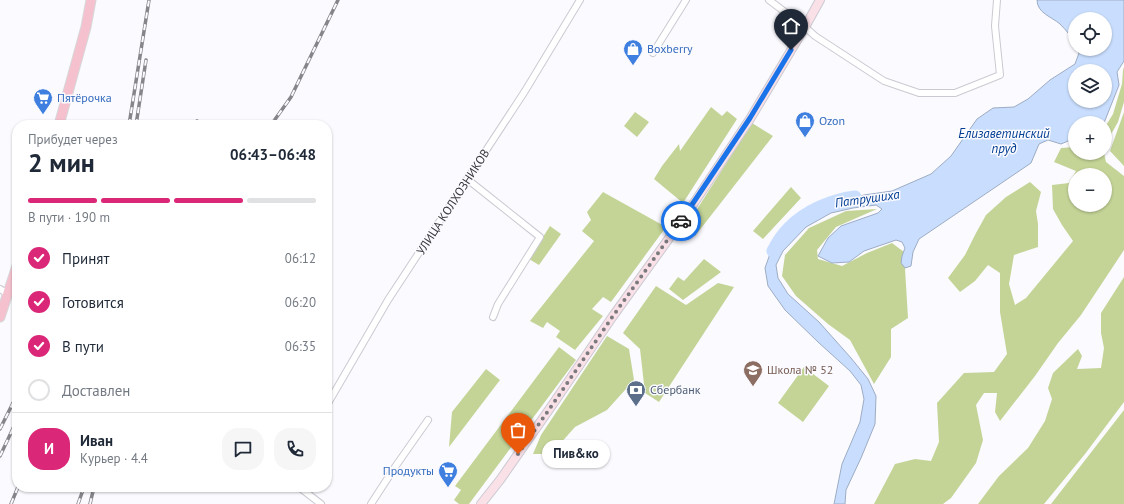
<!DOCTYPE html>
<html lang="ru">
<meta charset="utf-8">
<style>
:root{--surface:#fff;--page:#f6f6f7;--text:#1f2937;--muted:#747a83;--line:#e0e1e3;--accent:#db2777}
body{margin:0;font-family:"PT Sans",sans-serif;background:var(--page);color:var(--text);height:100vh;display:flex;flex-direction:column;font-size:15px;white-space:nowrap}
*{box-sizing:border-box;margin:0}
p{font-size:13px;color:var(--muted)}
.icon{flex:none;width:22px;height:22px;fill:none;stroke:currentColor;stroke-width:2;stroke-linecap:round;stroke-linejoin:round}
.map{position:relative;flex:1;overflow:hidden}
.side{position:absolute;left:12px;top:120px;width:320px;height:372px;display:flex;flex-direction:column;background:var(--surface);border-radius:16px;box-shadow:0 1px 3px #0004}
.side>*{flex:none}
.fabs{position:absolute;left:1068px;top:12px;display:grid;gap:8px}
.fabs a{display:grid;place-items:center;width:44px;height:44px;border-radius:50%;background:var(--surface);box-shadow:0 1px 3px #0004;font-size:20px}
.pin{position:absolute;display:grid;place-items:center;width:34px;height:34px;color:#fff;margin:-41px -17px;border-radius:50% 50% 50% 0;rotate:-45deg;box-shadow:0 0 4px #0007}
.pin .icon{rotate:45deg}
.courier{position:absolute;display:grid;place-items:center;width:40px;height:40px;margin:-20px;border:3px solid #1a73e8;border-radius:50%;background:#fff;color:#222;box-shadow:0 1px 5px #0007}
.bubble{position:absolute;height:28px;border-radius:14px;background:var(--surface);box-shadow:0 1px 3px #0004;font-size:13px;font-weight:800;line-height:28px;text-align:center}
.headline em{font-style:normal;font-weight:800}
.headline div{display:flex;flex-direction:column-reverse}
.headline{display:flex;align-items:center;justify-content:space-between;height:68px;padding:0 16px}
h1{font-size:26px;font-weight:800;line-height:30px}
.bar{display:grid;grid-template-columns:repeat(4,1fr);gap:6px 4px;align-content:center;height:48px;padding:0 16px}
.bar i{height:5px;border-radius:3px;background:var(--line)}
.bar .selected{background:var(--accent)}
.bar p{grid-column:span 4}
.line{display:flex;align-items:center;gap:10px;padding:0 16px;border-top:1px solid var(--line)}
.line div{flex:1}
.round{display:grid;place-items:center;flex:none;width:42px;height:42px;border-radius:16px;background:var(--page)}
ol{padding:0 16px;list-style:none}
li{display:flex;align-items:center;gap:12px;height:44px}
li p{margin-inline-start:auto}
li .icon{padding:4px;border-radius:50%;background:var(--accent);color:#fff;stroke-width:4}
li:last-child{color:var(--muted)}
li i{width:22px;height:22px;border:2px solid var(--line);border-radius:50%}
.map>svg:first-child{display:block}
.green{fill:#c4d497;fill-rule:evenodd}
.water{fill:#c9defe;stroke:#9dacc3;fill-rule:evenodd}
.lines{fill:none;stroke-linecap:round;stroke-linejoin:round}
.river{stroke:#c9defe;stroke-width:13}
.minor-casing{stroke:#cbcad2;stroke-width:8}
.secondary-casing{stroke:#cbcad2;stroke-width:10}
.primary-casing{stroke:#d7d7d8;stroke-width:11}
.minor{stroke:#fff;stroke-width:6}
.secondary{stroke:#fae0e7;stroke-width:8}
.primary{stroke:#f5c1cf;stroke-width:9}
.rail-casing{stroke:#86868a;stroke-width:3.5}
.rail{stroke:#fafaff;stroke-width:2;stroke-dasharray:6;stroke-linecap:butt}
.done{stroke:#7b7b7f;stroke-width:4;stroke-dasharray:0 7.2}
.route{stroke:#1a73e8;stroke-width:5}
.labels{text-anchor:middle;stroke-width:3;stroke-linejoin:round;paint-order:stroke}
.shop-label{font-size:12px;fill:#366cbe;stroke:#fafaff;text-anchor:start}
.street-label{font-size:12px;fill:#37373a;stroke:#fafaff}
.education-label{font-size:12px;fill:#785e54;stroke:#fafaff;text-anchor:start}
.service-label{font-size:12px;fill:#4e5e75;stroke:#fafaff;text-anchor:start}
.water-label{font-size:13px;font-style:italic;fill:#003d93;stroke:#fafaff}
</style>
<div class="map">
<svg width="1124" height="504" viewBox="0 0 1124 504">
<rect width="100%" height="100%" fill="#fafaff"/>
<path class="green" d="M1124,67V102L1118,122L1105,145V127L1113,114L1122,84L1123,70Z
M711,107L722,116L727,111L737,119L683,203L654,179L662,166L679,144L680,151Z
M635,112L649,122L637,137L624,126Z
M1124,112V166L1110,151Z
M752,123L773,136L695,236L685,228Z
M1075,147V153H1104L1106,162L1124,176V250L1081,315L1058,343L1035,376L1000,421L995,412L997,393H984L976,405L983,440L976,463L951,498L943,504H874L895,464L915,459L931,461L939,442L937,403L964,373L994,372L1007,354L1000,312V273L988,265L975,281L960,292L948,278L965,255L976,233L986,215L1006,197L1030,182L1041,192L1036,211L1038,224V247L1014,255L1009,284L1015,305L1026,298L1073,241L1062,225L1053,209L1052,185L1069,183L1076,171L1054,162L1061,148ZM1075,175H1105V205H1075Z
M791,187L801,198L763,239L753,231Z
M603,192L666,227L611,302L603,297L592,309L603,316L575,350L556,337L560,331L547,322L543,328L530,321L594,241L582,231L591,220L587,212Z
M877,209L836,227L817,250L818,259L842,266L867,253L892,243L904,252L908,318L891,329V357L874,384L850,340L828,324L796,296L782,276L785,255L809,228L846,211Z
M550,226L561,234L539,265L529,259Z
M704,259L721,272L683,300L669,289L678,277L684,281Z
M1124,277V402L1085,454L1044,504H978L999,476L1028,448L1045,421L1052,399L1048,388L1053,373L1078,349L1082,356L1077,369L1101,368L1104,348L1101,333V313Z
M718,283L734,287L659,402L645,393L640,349L623,333L656,286L686,305Z
M607,336L629,349L634,380L607,410L575,427L551,454H533L541,435Z
M559,347L576,360L469,504H459L454,500L461,490L455,486Z
M804,367L829,386L803,422L778,403Z
M486,369L500,380L449,447L452,412Z
M1124,410V504H1051Z"/>
<path class="water" d="M1037,0H1124V61L1117,72L1119,85L1104,123H1075V138L1061,144L1048,140L1039,144L1031,163L919,239L913,252L911,266L905,268L901,263L902,256L905,248L902,242L896,240L864,251L849,262L832,263L818,256L828,238L841,226L878,213L882,209L876,205L853,208L831,213L806,227L783,251L776,265L778,278L788,294L819,322L851,358L868,379L876,396L875,424L861,458L846,490L845,504H834L842,464L860,422L864,399L861,385L850,371L818,342L785,310L768,286L765,268L771,251L792,224L805,215L824,205L864,195L892,191L931,174L951,156L977,119L993,108L1014,107L1028,99L1050,80L1075,64L1079,53L1077,49H1105V19H1075V44C1072,37 1066,30 1060,24C1052,17 1037,13 1037,0ZM1075,71H1105V101H1075Z"/>
<g class="lines">
<path class="river" d="M773,251C777,243 783,234 789,228C806,211 831,200 855,197"/>
<defs>
<path id="minor" d="M769,0L805,27L815,36L884,81L919,93H955L1000,75L995,26L997,0
M653,53L686,0
M467,179L540,237L498,304L493,317
M0,289L8,294
M327,405L388,300L525,91L580,0
M299,487L321,504
M371,504L395,467L428,420"/>
<path id="secondary" d="M481,504L500,480L555,401L613,316L688,212L750,119L805,27L820,0"/>
<path id="primary" d="M59,125L86,27L91,0
M0,317L17,266"/>
</defs>
<use href="#minor" class="minor-casing"/>
<use href="#secondary" class="secondary-casing"/>
<use href="#primary" class="primary-casing"/>
<use href="#minor" class="minor"/>
<use href="#secondary" class="secondary"/>
<use href="#primary" class="primary"/>
<defs>
<path id="rail" d="M129,125L149,0
M136,125L146,60
M196,125L197,121
M271,125L291,97L338,0
M0,429L17,395
M0,456L17,420
M11,504L18,487
M78,504L84,487
M90,504L94,487"/>
</defs>
<use href="#rail" class="rail-casing"/>
<use href="#rail" class="rail"/>
</g>
<g class="lines">
<path class="done" d="M518,454L555,401L613,316L681,221"/>
<path class="route" d="M681,221L750,118L791,50"/>
</g>
<defs>
<symbol id="shop-pin" viewBox="-11 -11 22 30"><path d="M0 17L-7.5 6A9.5 9.5 0 1 1 7.5 6Z" fill="#3f7fe0" stroke="#fafaff"/><path d="M-5-2.5h2.3a2.7 3.5 0 0 1 5.4 0H5L5.5 6h-11ZM-1.5-2.5h3a1.5 2.3 0 0 0-3 0Z" fill="#fff"/></symbol>
<symbol id="supermarket-pin" viewBox="-11 -11 22 30"><path d="M0 17L-7.5 6A9.5 9.5 0 1 1 7.5 6Z" fill="#3f7fe0" stroke="#fafaff"/><path d="M-6-5.5h2.5l.6 2H6L4.5 2H-2.5L-4.4-4H-6ZM-1.5 3.2a1.3 1.3 0 1 0 .1 0ZM3 3.2a1.3 1.3 0 1 0 .1 0Z" fill="#fff"/></symbol>
<symbol id="school-pin" viewBox="-11 -11 22 30"><path d="M0 17L-7.5 6A9.5 9.5 0 1 1 7.5 6Z" fill="#8d6e63" stroke="#fafaff"/><path d="M0-5L7-2L0 1L-7-2ZM-4 1L0 2.5L4 1V4Q0 6-4 4Z" fill="#fff"/></symbol>
<symbol id="bank-pin" viewBox="-11 -11 22 30"><path d="M0 17L-7.5 6A9.5 9.5 0 1 1 7.5 6Z" fill="#5c6f8a" stroke="#fafaff"/><path d="M-6-4H6V4H-6ZM0-2.3a2.3 2.3 0 1 0 0 4.6a2.3 2.3 0 1 0 0-4.6Z" fill="#fff"/></symbol>
</defs>
<g fill-rule="evenodd">
<use href="#shop-pin" x="622" y="38" width="22" height="30"/>
<use href="#supermarket-pin" x="32" y="87" width="22" height="30"/>
<use href="#shop-pin" x="794" y="110" width="22" height="30"/>
<use href="#school-pin" x="742" y="359" width="22" height="30"/>
<use href="#bank-pin" x="625" y="379" width="22" height="30"/>
<use href="#supermarket-pin" x="437" y="460" width="22" height="30"/>
</g>
<g class="labels">
<g class="shop-label">
<text x="647" y="53">Boxberry</text>
<text x="57" y="102">Пятёрочка</text>
<text x="819" y="125">Ozon</text>
<text x="434" y="475" text-anchor="end">Продукты</text>
</g>
<g class="street-label">
<text transform="translate(453 202) rotate(-57)" y="4">УЛИЦА КОЛХОЗНИКОВ</text>
</g>
<g class="education-label">
<text x="767" y="374">Школа № 52</text>
</g>
<g class="service-label">
<text x="650" y="394">Сбербанк</text>
</g>
<g class="water-label">
<text x="1004" y="138">Елизаветинский<tspan x="1004" dy="15">пруд</tspan></text>
<text transform="translate(867 198) rotate(-8)" y="5">Патрушиха</text>
</g>
</g>
</svg>
<div class="fabs">
<a><svg class="icon" aria-label="locate" viewBox="0 0 24 24"><circle cx="12" cy="12" r="6"/><path d="M12 2v4M12 18v4M2 12h4M18 12h4"/></svg></a>
<a><svg class="icon" aria-label="layers" viewBox="0 0 24 24"><path d="M12 4l9 5-9 5-9-5zM3 14l9 5 9-5"/></svg></a>
<a>+</a>
<a>−</a>
</div>
<div class="pin" style="left:518px;top:454px;background:#ea580c"><svg class="icon" aria-label="bag" viewBox="0 0 24 24"><path d="M5 8h14l-1 12H6zM9 8a3 3 0 0 1 6 0"/></svg></div>
<div class="pin" style="left:791px;top:50px;background:#1f2937"><svg class="icon" aria-label="home" viewBox="0 0 24 24"><path d="M3 11l9-7 9 7M6 9v11h12V9"/></svg></div>
<div class="courier" style="left:681px;top:221px"><svg class="icon" aria-label="car" viewBox="0 0 24 24"><path d="M5 17H2v-5l4-1 3-4h7l3 4 3 1v5h-3M9 17h6M6 11h13"/><circle cx="7" cy="17" r="2"/><circle cx="17" cy="17" r="2"/></svg></div>
<div class="bubble" style="left:542px;top:440px;width:68px">Пив&amp;ко</div>
<section class="side">
<div class="headline"><div><h1>2 мин</h1><p>Прибудет через</p></div><em>06:43–06:48</em></div>
<div class="bar"><i class="selected"></i><i class="selected"></i><i class="selected"></i><i></i><p>В пути · 190 m</p></div>
<ol>
<li><svg class="icon" aria-label="check" viewBox="0 0 24 24"><path d="M5 12l5 5 9-10"/></svg>Принят<p>06:12</p></li>
<li><svg class="icon" aria-label="check" viewBox="0 0 24 24"><path d="M5 12l5 5 9-10"/></svg>Готовится<p>06:20</p></li>
<li><svg class="icon" aria-label="check" viewBox="0 0 24 24"><path d="M5 12l5 5 9-10"/></svg>В пути<p>06:35</p></li>
<li><i></i>Доставлен</li>
</ol>
<div class="line" style="height:72px"><b class="round" style="background:var(--accent);color:#fff">И</b><div><b>Иван</b><p>Курьер · 4.4</p></div><a class="round"><svg class="icon" aria-label="chat" viewBox="0 0 24 24"><path d="M4 5h16v11H9l-5 4z"/></svg></a><a class="round"><svg class="icon" aria-label="phone" viewBox="0 0 24 24"><path d="M5 4h4l2 5-3 2q2 4 5 5l2-3 5 2v4C11 20 4 13 5 4z"/></svg></a></div>
</section>
</div>
